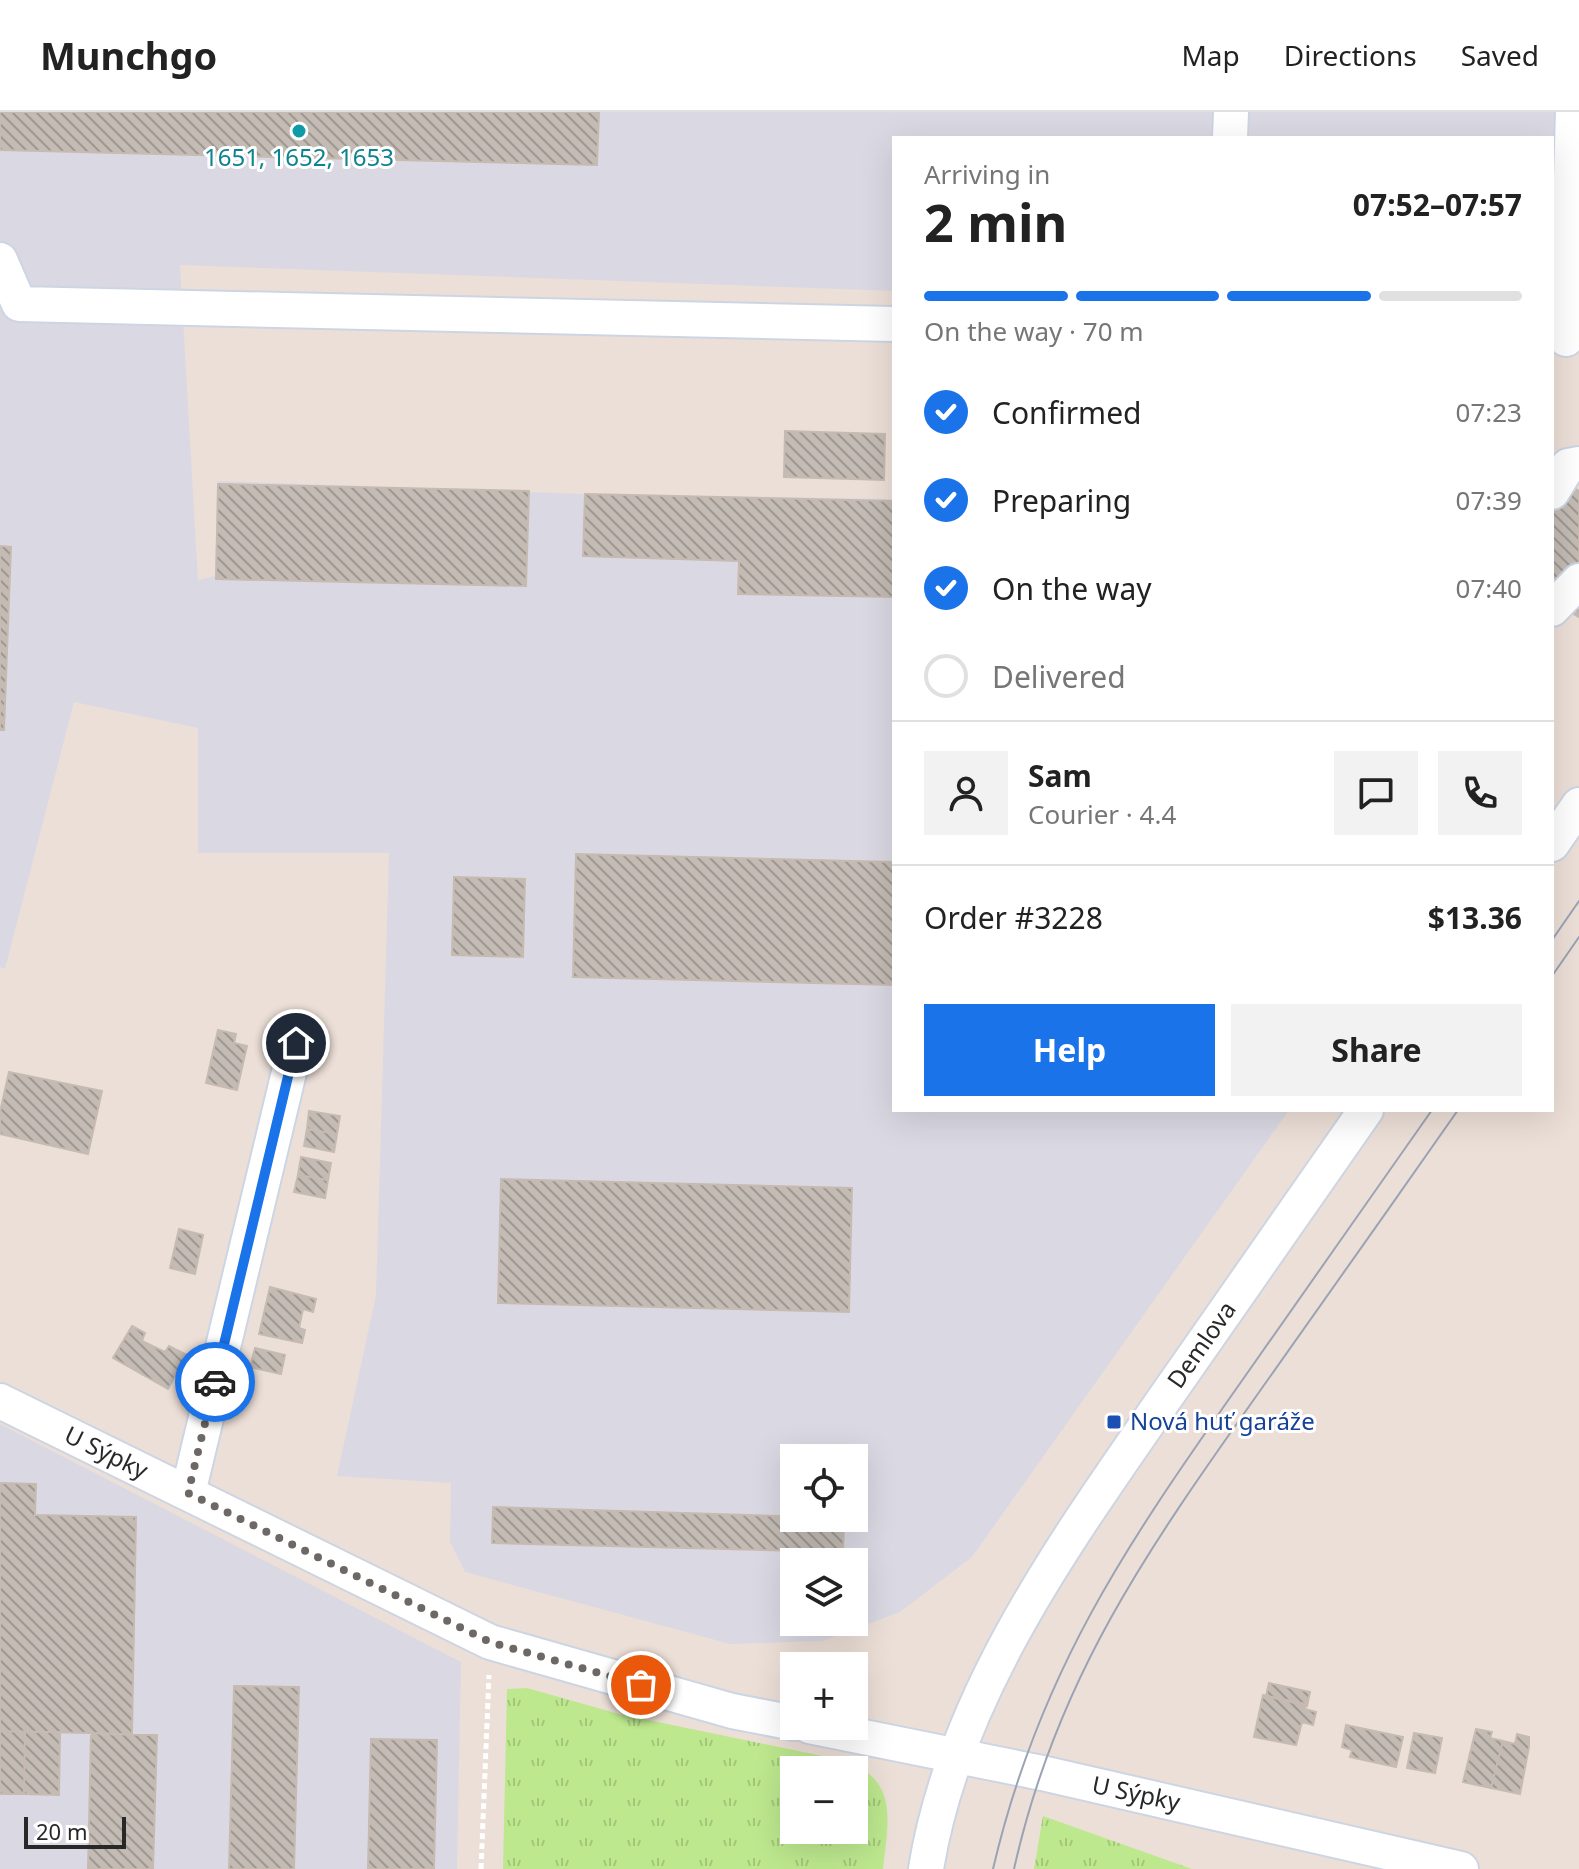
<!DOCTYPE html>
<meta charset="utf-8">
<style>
:root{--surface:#fff;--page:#f2f2f2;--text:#222;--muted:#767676;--line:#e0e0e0;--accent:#1a73e8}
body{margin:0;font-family:"Noto Sans",sans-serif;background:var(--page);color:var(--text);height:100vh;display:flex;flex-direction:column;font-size:30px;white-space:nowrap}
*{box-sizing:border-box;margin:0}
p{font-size:26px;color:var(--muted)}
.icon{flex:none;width:44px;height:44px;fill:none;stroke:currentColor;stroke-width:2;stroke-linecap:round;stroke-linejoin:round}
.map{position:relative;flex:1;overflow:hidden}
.sheet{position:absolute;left:892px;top:24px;width:662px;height:976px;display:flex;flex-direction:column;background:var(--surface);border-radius:0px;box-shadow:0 8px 32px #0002}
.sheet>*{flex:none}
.tools{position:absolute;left:780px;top:1332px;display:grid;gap:16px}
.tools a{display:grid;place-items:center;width:88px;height:88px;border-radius:0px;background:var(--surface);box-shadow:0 8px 32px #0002;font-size:40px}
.scale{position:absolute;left:24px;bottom:20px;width:102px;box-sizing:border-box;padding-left:8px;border:4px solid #282828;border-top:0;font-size:22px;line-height:28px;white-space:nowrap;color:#282828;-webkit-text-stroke:6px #fff;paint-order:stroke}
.pin{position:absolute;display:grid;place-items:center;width:68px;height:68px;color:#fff;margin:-34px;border:4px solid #fff;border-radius:50%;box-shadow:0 2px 8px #0007}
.courier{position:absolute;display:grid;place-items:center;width:80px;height:80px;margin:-40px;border:6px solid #1a73e8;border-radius:50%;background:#fff;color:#222;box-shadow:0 2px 10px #0007}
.summary em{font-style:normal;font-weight:700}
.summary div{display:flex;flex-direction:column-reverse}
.summary{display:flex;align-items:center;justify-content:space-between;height:136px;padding:0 32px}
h1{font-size:52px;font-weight:700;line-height:60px}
.bar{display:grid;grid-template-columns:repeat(4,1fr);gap:12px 8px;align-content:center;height:96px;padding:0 32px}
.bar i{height:10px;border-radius:6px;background:var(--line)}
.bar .on{background:var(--accent)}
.bar p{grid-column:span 4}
.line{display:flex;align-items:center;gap:20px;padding:0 32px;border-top:2px solid var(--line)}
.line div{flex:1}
.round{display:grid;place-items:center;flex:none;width:84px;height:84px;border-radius:0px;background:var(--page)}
ol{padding:0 32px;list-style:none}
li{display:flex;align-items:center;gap:24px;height:88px}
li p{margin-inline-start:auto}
li .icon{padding:8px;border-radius:50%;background:var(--accent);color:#fff;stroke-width:4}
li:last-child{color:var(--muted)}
li i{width:44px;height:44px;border:4px solid var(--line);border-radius:50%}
.button{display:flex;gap:16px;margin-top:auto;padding:16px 32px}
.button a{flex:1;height:92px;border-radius:0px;background:var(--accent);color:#fff;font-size:32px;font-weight:700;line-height:92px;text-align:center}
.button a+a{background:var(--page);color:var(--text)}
header{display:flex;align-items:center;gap:48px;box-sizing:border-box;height:112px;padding:0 40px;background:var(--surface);border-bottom:2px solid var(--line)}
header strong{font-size:38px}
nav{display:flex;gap:44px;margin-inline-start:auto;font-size:28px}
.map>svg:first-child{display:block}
.industrial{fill:#dad9e3;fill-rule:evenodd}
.grass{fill:url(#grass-tufts);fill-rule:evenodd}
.building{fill:url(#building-back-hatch);stroke:#c7bbb1;stroke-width:2}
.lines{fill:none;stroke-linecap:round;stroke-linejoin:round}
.minor-casing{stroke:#cdd5e3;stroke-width:38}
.path{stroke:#fff;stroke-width:5;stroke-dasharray:6 4;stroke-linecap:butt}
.minor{stroke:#fff;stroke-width:34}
.tram{stroke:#9aa3b4;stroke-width:2}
.done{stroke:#6d6865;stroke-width:8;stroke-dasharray:0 14.4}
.route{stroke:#1a73e8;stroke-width:10}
.culture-dot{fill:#0f9aa8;stroke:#fff;stroke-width:3}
.transit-dot{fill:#1a4fb4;stroke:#fff;stroke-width:3}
.labels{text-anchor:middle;stroke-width:6;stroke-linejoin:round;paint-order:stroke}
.culture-label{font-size:24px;fill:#0d838f;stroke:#fff}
.street-label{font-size:24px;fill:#282828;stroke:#fff}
.transit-label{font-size:24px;fill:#164399;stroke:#fff;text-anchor:start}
</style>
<header>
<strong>Munchgo</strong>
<nav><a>Map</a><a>Directions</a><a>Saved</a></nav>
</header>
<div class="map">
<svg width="1579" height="1757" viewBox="0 0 1579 1757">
<defs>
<pattern id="grass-tufts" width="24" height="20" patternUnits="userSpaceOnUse" patternTransform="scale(2)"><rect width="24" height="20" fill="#bde88e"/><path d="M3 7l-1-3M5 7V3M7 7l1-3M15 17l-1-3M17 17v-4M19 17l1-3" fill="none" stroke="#a2c77a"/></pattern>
<pattern id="building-back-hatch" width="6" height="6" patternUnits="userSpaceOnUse" patternTransform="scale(2)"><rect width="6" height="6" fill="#c3bbb4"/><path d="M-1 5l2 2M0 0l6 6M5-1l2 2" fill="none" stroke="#9e9892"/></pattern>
</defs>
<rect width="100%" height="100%" fill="#ecdfd7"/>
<path class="industrial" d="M0,0H1579L1552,194V26H894V179L180,153L198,468L215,464L218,369L585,382L894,387V998H1289L972,1445L900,1500L823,1529L730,1532L465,1460L450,1430L451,1371L337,1364L376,1183L389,741H198V616L74,590L5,857L0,855ZM794,1346H854V1406H794ZM794,1450H854V1510H794Z
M0,1312L461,1550L457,1757H0Z"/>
<path class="grass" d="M527,1576L619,1602L847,1649C899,1670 888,1709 883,1757H503L507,1577ZM794,1658H854V1718H794Z
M1043,1704L1192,1757H1034Z"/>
<path class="building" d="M0,0H599L597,53L0,38Z
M785,319L885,322L884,368L784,365Z
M1552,363L1579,379V505L1552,489Z
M218,372L529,379L526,474L216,467Z
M585,382L894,389V485L738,482L739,449L583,444Z
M0,434L11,435L4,618H0Z
M576,742L894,750V873L573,865Z
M454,765L525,767L523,845L452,843Z
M218,918L236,922L234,931L247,934L237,978L206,971Z
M9,960L102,979L88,1042L0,1022V1000Z
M309,999L340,1004L337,1022L307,1017Z
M307,1017L337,1022L334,1040L304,1034Z
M301,1045L331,1051L328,1068L298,1063Z
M298,1063L328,1068L325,1086L294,1080Z
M501,1067L852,1076L849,1200L498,1191Z
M179,1117L203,1123L195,1162L170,1156Z
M270,1175L316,1187L313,1200L303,1197L299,1216L305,1218L302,1231L259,1222Z
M132,1214L145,1221L142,1229L165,1240L169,1234L187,1243L168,1277L113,1246Z
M255,1236L285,1243L281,1262L250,1255Z
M0,1371L36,1372L35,1403L136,1405L132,1622L0,1619Z
M493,1395L844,1406L843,1440L492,1431Z
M1269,1571L1310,1580L1307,1594L1266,1584Z
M234,1574L299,1575L294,1757H229Z
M1263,1583L1306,1592L1305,1597L1316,1600L1313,1613L1302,1610L1296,1633L1254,1625Z
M1346,1613L1403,1625L1396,1655L1350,1645L1352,1638L1342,1635Z
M1476,1617L1492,1620L1490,1626L1503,1629L1491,1676L1463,1670Z
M0,1619L25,1620L24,1682H0Z
M25,1620H60L59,1683L24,1682Z
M1414,1621L1442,1626L1435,1661L1407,1656Z
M91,1622L157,1623L153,1757H88Z
M1517,1622L1529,1625V1635L1520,1682L1491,1676L1503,1629L1515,1632Z
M371,1627L437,1628L434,1757H368Z"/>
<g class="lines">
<defs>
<path id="minor" d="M1230,26L1231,0
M0,148L19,192L894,212
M1566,227L1573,0
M1552,380L1568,354L1579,352
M1552,497L1579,469
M1552,732L1579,693
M0,1289L490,1530L732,1599L794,1611
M188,1381L296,931
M809,1614L1042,1661L1461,1757
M926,1757C954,1582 1067,1428 1165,1286C1232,1190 1299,1094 1366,998"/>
</defs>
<use href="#minor" class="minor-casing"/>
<path class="path" d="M481,1757L489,1563"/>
<use href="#minor" class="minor"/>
<path class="tram" d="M1552,828L1579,789
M1552,864L1579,825
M993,1757C1039,1560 1127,1432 1241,1270C1305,1179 1368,1089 1432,998
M1014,1757C1057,1564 1151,1433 1262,1276C1328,1183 1393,1091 1458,998"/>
</g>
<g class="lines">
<path class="done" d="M215,1270L188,1381L490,1530L641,1573"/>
<path class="route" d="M215,1270L296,931"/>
</g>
<circle class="culture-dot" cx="299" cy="19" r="8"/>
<rect class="transit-dot" x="1106" y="1302" width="16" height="16" rx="4"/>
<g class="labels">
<g class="culture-label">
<text x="299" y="54">1651, 1652, 1653</text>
</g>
<g class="street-label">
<text transform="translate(1202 1233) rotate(-55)" y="8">Demlova</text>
<text transform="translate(106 1341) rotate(26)" y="8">U Sýpky</text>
<text transform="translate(1136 1682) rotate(12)" y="8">U Sýpky</text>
</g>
<g class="transit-label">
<text x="1130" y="1318">Nová huť garáže</text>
</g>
</g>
</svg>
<div class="tools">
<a><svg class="icon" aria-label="locate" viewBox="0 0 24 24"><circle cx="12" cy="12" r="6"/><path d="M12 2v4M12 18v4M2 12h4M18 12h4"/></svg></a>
<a><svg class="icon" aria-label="layers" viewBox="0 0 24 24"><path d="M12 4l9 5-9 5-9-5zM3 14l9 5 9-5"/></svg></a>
<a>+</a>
<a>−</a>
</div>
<div class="scale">20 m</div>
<div class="pin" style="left:641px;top:1573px;background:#ea580c"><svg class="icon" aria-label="bag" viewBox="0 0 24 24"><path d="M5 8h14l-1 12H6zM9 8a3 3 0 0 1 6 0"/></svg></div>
<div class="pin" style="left:296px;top:931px;background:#1f2937"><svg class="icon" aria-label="home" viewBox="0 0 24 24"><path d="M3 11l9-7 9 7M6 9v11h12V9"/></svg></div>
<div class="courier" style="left:215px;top:1270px"><svg class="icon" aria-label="car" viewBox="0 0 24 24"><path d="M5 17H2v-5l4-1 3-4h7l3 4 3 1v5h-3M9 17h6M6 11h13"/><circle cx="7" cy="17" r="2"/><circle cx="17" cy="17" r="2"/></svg></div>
<section class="sheet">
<div class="summary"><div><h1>2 min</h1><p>Arriving in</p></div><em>07:52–07:57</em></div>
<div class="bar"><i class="on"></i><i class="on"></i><i class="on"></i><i></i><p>On the way · 70 m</p></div>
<ol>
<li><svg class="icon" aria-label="check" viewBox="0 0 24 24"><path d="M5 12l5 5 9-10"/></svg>Confirmed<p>07:23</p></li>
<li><svg class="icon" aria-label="check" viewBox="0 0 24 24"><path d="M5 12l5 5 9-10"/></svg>Preparing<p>07:39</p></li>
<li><svg class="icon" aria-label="check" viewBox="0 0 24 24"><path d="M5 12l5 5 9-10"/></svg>On the way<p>07:40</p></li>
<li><i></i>Delivered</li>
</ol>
<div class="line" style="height:144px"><a class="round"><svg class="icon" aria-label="person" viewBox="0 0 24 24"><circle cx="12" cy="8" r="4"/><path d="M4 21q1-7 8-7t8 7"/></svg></a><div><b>Sam</b><p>Courier · 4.4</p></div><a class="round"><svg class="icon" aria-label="chat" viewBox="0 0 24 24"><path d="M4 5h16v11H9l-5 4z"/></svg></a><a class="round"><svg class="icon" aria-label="phone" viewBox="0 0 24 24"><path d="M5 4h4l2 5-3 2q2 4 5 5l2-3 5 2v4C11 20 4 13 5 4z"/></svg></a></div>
<div class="line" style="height:104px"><div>Order #3228</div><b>$13.36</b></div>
<div class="button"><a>Help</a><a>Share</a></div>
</section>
</div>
